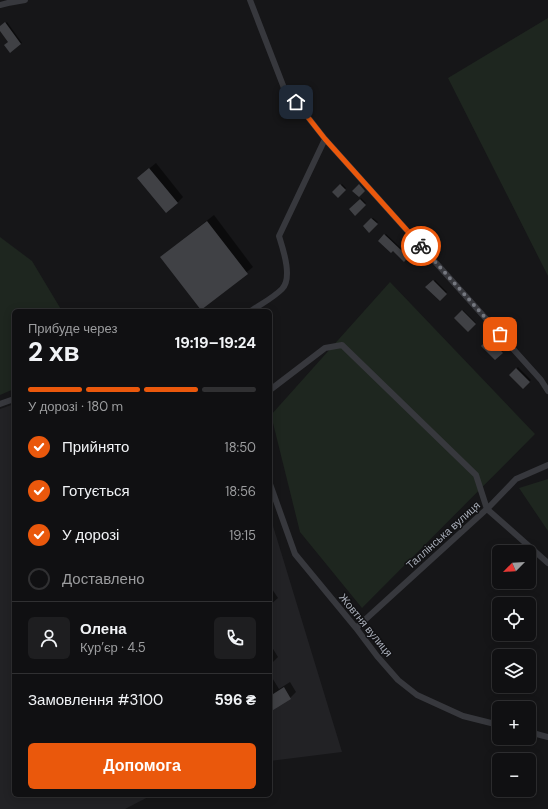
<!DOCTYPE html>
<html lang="uk">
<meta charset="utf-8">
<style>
:root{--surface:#101012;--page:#1e1e20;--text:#f1f3f6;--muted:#9c9d9f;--line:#303032;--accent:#ea580c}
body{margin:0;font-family:"DM Sans",sans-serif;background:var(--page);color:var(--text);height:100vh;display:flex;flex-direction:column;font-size:15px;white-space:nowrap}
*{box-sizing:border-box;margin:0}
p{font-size:13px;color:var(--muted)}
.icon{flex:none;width:22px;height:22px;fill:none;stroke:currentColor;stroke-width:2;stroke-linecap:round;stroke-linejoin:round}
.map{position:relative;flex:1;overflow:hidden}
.details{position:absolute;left:12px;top:309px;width:260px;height:488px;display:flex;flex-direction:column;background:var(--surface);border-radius:6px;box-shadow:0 2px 10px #0003,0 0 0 1px var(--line)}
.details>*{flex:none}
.needle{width:26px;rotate:246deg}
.controls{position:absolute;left:492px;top:545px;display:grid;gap:8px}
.controls a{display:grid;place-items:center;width:44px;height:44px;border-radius:6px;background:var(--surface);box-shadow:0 2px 10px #0003,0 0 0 1px var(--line);font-size:20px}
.pin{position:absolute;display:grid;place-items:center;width:34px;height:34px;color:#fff;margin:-17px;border-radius:8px;box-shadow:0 2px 6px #0006}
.courier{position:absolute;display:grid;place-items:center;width:40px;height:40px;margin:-20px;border:3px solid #ea580c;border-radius:50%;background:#fff;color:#222;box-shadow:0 1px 5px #0007}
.head em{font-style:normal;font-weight:700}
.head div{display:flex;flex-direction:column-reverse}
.head{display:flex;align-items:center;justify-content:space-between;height:68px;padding:0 16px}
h1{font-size:26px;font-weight:700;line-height:30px}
.bar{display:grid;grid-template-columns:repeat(4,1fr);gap:6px 4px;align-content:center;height:48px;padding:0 16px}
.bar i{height:5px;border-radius:3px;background:var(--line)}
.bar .current{background:var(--accent)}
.bar p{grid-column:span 4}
.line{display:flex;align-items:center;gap:10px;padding:0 16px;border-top:1px solid var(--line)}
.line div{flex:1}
.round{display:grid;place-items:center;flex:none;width:42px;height:42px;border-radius:6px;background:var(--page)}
ol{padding:0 16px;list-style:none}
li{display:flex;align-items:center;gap:12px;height:44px}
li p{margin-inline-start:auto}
li .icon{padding:4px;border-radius:50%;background:var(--accent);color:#fff;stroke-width:4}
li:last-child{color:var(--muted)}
li i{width:22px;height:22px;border:2px solid var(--line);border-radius:50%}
.button{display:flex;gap:8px;margin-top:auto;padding:8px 16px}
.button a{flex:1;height:46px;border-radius:6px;background:var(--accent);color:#fff;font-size:16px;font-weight:700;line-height:46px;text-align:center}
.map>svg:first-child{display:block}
.built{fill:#222225}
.green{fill:#1e261f}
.shadow{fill:#0007}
.building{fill:#404145}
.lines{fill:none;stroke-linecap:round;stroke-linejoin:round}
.minor{stroke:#37383d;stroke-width:6}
.done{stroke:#757880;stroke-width:4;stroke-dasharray:0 7.2}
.route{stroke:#ea580c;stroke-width:5}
.labels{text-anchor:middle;stroke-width:3;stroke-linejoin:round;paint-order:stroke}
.street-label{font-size:11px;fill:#a8adb8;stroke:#111113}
</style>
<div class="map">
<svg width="548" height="809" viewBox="0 0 548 809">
<rect width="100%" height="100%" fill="#161618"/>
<path class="built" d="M14,404V795H152L125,809H0V409Z
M270,516L342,752L270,761Z"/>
<path class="green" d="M548,18V276L448,78Z
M0,237L32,261L62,311H14V389L0,395Z
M390,282L535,434L362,608L300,532L271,415Z
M548,479V531L519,488Z"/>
<path class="shadow" d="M7,22L22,43L11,52L10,42L0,30V27Z
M156,163L183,197L177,203L145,172Z
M342,184L346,188L338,196L334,192Z
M361,198L366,203L355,214L351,209Z
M214,215L253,267L201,309L167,252Z
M373,218L378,222L369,231L364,226Z
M386,234L404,251L406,249L411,254L404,260L393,249L379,241Z
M435,280L447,292L440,300L427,287Z
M463,310L476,323L468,330L456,318Z
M490,338L503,351L495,359L483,346Z
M518,367L531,380L523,388L510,375Z
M270,586L278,598L270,605Z
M270,644L278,657L270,665Z
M271,676L279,689L290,682L296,692L290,698L270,711Z"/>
<path class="building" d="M5,22L21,44L10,53L4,45L8,42L0,31V26Z
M149,168L178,203L166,213L137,178Z
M340,184L346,190L338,198L332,192Z
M359,184L365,191L359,197L352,191Z
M360,199L366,205L355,216L349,209Z
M371,218L378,224L369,233L363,226Z
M207,221L248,274L201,310L160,257Z
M384,234L402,251L404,249L410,255L404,262L393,251L391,253L378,241Z
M433,280L447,294L440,301L425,287Z
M462,310L476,324L468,332L454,318Z
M489,338L503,353L495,360L481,346Z
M516,368L530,382L523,389L509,375Z
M284,687L291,699L270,712V696Z"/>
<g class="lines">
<path class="minor" d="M250,0L291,106
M0,5L8,3L25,0
M296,102L325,139L541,380L548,391
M251,311C261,304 273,298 282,289C293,278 283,249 279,236L325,139
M270,390L325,348L342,345L476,475L487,509L548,563
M0,404L14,399
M270,484L295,554L356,628L377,656L398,680L417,695L463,716L499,725
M356,628L490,506L516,479L548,465
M529,732L548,737"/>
</g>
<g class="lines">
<path class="done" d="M421,246L500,334"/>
<path class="route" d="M296,102L325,139L421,246"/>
</g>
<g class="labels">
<g class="street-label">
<text transform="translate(443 535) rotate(-42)" y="4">Таллінська вулиця</text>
<text transform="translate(366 625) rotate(51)" y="4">Жовтня вулиця</text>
</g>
</g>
</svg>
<div class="controls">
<a><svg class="needle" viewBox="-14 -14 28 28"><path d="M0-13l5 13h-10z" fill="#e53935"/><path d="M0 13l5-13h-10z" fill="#9c9d9f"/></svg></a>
<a><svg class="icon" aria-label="locate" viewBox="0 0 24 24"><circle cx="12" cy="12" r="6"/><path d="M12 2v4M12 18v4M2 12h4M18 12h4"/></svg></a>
<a><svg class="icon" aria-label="layers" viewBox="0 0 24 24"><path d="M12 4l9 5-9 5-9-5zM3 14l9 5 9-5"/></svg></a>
<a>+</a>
<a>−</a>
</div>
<div class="pin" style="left:500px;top:334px;background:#ea580c"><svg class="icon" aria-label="bag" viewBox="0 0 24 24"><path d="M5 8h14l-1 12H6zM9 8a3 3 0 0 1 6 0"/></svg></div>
<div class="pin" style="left:296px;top:102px;background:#1f2937"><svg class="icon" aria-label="home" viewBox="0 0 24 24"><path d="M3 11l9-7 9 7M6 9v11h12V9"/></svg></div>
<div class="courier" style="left:421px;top:246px"><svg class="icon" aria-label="bike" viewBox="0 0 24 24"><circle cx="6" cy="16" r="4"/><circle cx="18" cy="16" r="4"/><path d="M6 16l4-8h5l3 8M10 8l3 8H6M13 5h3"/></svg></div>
<section class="details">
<div class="head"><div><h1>2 хв</h1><p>Прибуде через</p></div><em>19:19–19:24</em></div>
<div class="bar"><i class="current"></i><i class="current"></i><i class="current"></i><i></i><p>У дорозі · 180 m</p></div>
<ol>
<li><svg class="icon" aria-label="check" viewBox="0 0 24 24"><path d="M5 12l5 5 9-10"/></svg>Прийнято<p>18:50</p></li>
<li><svg class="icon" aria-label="check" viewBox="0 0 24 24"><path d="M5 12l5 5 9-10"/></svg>Готується<p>18:56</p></li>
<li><svg class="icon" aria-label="check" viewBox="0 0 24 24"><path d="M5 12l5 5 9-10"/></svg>У дорозі<p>19:15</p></li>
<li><i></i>Доставлено</li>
</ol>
<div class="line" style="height:72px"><a class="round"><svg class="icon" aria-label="person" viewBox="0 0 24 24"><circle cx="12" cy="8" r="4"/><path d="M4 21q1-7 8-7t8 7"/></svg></a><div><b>Олена</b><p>Кур’єр · 4.5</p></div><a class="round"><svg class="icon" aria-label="phone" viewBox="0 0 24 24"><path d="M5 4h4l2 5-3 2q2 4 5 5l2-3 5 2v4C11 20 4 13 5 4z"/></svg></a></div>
<div class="line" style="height:52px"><div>Замовлення #3100</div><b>596 ₴</b></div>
<div class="button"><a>Допомога</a></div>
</section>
</div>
